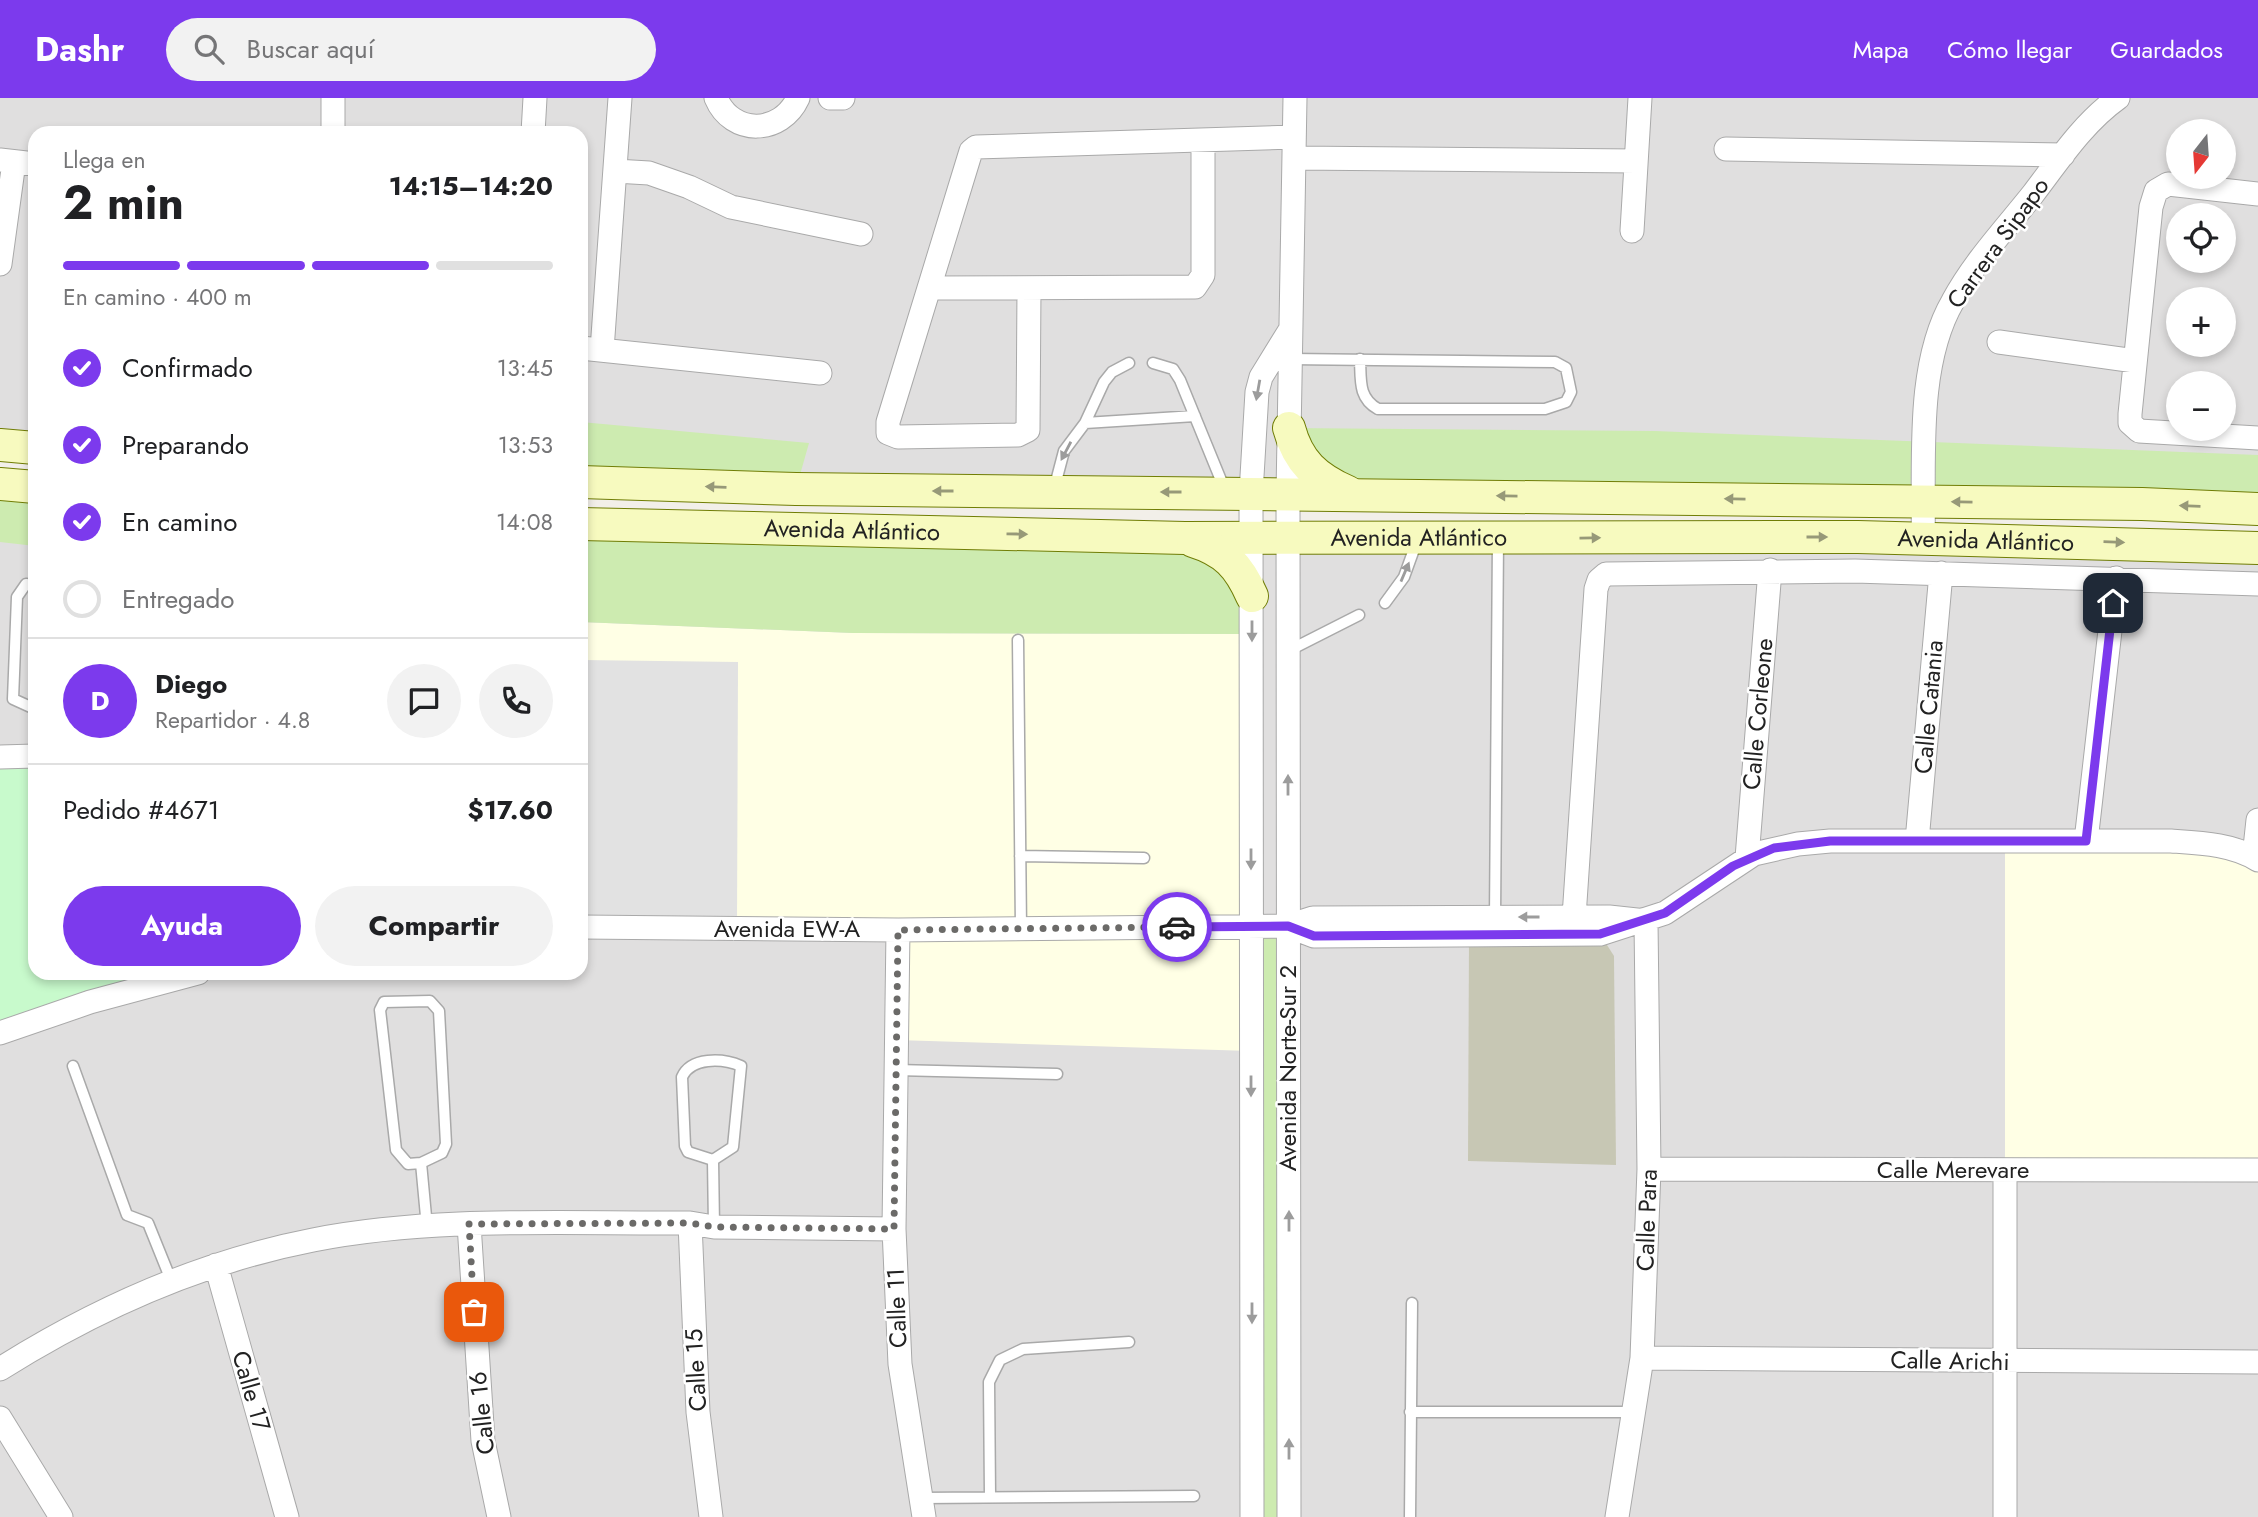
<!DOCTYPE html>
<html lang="es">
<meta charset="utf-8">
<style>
:root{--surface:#fff;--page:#f2f2f2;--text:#202124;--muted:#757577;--line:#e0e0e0;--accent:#7c3aed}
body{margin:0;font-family:Jost,sans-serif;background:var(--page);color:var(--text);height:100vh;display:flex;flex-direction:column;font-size:26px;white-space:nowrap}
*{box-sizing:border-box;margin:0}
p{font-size:23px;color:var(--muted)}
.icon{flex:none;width:38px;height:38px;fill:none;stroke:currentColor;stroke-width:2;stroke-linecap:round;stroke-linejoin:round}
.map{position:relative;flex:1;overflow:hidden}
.sheet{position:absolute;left:28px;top:28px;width:560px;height:854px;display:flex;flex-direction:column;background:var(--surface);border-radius:21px;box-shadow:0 4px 10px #0003}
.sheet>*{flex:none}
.needle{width:46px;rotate:197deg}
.buttons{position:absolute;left:2166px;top:21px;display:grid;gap:14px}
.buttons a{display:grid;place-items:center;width:70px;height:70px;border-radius:50%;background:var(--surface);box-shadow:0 4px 10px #0003;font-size:35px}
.pin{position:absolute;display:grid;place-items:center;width:60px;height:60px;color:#fff;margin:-30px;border-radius:14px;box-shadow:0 4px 10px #0006}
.courier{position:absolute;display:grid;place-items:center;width:70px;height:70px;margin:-35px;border:5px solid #7c3aed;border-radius:50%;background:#fff;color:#222;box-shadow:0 2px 9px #0007}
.headline em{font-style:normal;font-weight:700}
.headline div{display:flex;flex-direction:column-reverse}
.headline{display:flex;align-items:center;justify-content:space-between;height:119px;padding:0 35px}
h1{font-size:46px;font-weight:700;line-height:52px}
.bar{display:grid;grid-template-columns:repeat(4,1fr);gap:10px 7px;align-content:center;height:84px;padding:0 35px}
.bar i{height:9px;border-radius:5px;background:var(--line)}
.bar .on{background:var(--accent)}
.bar p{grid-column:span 4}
.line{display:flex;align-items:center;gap:18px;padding:0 35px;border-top:2px solid var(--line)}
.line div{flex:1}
.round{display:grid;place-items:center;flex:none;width:74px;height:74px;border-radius:37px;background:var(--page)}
ol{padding:0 35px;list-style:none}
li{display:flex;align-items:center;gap:21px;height:77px}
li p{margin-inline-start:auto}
li .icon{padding:7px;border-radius:50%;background:var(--accent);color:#fff;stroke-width:4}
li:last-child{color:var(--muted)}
li i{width:38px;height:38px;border:4px solid var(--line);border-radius:50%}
.cta{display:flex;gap:14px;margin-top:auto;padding:14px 35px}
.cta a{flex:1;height:80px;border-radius:42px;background:var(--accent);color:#fff;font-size:28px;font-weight:700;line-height:80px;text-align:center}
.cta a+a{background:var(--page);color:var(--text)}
header{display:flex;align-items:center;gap:42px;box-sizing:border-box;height:98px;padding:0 35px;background:var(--accent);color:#fff}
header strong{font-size:33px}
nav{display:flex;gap:38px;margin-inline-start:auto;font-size:24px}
.search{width:490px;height:63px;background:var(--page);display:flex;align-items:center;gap:18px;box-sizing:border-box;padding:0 24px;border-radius:38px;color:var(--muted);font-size:26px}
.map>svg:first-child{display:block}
.residential{fill:#e0dfdf;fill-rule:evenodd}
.education{fill:#ffffe5}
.construction{fill:#c7c7b4}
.grass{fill:#cdebb0}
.park{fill:#c8facc}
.parking{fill:#e2e2e2}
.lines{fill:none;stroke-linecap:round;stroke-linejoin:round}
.lane-casing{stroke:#a9a9a9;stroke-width:13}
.street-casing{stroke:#a9a9a9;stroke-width:25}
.secondary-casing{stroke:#707d05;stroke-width:34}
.lane{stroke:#fff;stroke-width:10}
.street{stroke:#fff;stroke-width:23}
.secondary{stroke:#f7fabf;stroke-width:32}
.oneway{fill:#9c9c9c}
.oneway2{fill:#979978}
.done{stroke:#6b6a68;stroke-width:7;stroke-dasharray:0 12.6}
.route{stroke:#7c3aed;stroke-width:9}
.labels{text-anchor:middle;stroke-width:5;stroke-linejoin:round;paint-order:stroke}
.street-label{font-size:24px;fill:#222;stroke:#fff}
</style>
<header>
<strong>Dashr</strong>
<div class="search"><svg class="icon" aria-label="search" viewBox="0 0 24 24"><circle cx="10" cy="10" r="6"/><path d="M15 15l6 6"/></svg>Buscar aquí</div>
<nav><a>Mapa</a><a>Cómo llegar</a><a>Guardados</a></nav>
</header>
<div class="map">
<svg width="2258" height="1419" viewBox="0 0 2258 1419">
<rect width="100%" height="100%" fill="#f2efe9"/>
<path class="residential" d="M0,0H2258V411L581,384V35H35V350L0,347ZM2179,33H2224V79H2179ZM2179,117H2224V163H2179ZM2179,201H2224V247H2179ZM2179,285H2224V331H2179Z
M0,386L35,389V875H581V426L2258,450V1419H0Z"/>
<path class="education" d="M581,524L853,535L1252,536L1251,953L896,942L898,832L581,829Z
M2005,743H2171L2258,762V1072H2005Z"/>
<path class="construction" d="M1600,836L1614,858L1616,1067L1468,1063L1469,838Z"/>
<path class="grass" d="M581,324L809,345L796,391L581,384Z
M1289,330L1655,333L2258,357V411L1352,396Z
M0,386L35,389V448L0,444Z
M581,426L1185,440L1230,461L1252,536L853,535L581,524Z
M1251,828H1288L1289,1419H1252Z"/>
<path class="park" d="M35,658V875H198L0,935V659Z"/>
<path class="parking" d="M581,562L738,564L737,831L581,829Z"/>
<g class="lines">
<defs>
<path id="lane" d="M1290,261L1555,264L1566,270L1571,294L1566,304L1545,311H1378C1358,300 1361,282 1360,261
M1153,265L1173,271L1180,282L1225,392
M1085,325L1195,318
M1054,391L1064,353L1085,325L1104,284L1112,274L1129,265
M35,487L26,486L17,499L13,601L35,611
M1385,505L1404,479L1417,443
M1018,542L1021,830
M1288,553L1359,517
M1020,758L1144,760
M1495,820L1498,441
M73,968L127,1117L148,1125L171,1182
M896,972L1057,976
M713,1062L688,1054L685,1048L682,979C691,959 722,960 741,968L733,1049L713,1062L714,1129
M421,1065L408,1066L396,1052L380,912L384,904L430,903L439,913L446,1046L442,1055L421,1065L427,1129
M1410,1314H1635
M990,1398L989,1284L1000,1262L1023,1251L1129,1244
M921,1400L1194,1398
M1410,1419L1412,1205"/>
<path id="street" d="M716,0C732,38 781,37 798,0
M830,0H843
M333,35V0
M533,35L535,0
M1726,51L2063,57
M1294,60L1636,63
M0,62L35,66
M615,73L649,75L689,89L731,109L861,136
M2258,96L2168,86L2156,93L2151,109L2130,316V325L2139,333L2258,340
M1632,133L1640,0
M0,166L14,64
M929,190L1195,189L1203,177V42
M1029,190L1028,332L1018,337L898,339L888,335V324L971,53L976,49L1294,39
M1999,244L2135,263
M581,250L820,275
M602,252L620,0
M1923,440C1925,367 1915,268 1953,203C1974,164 2006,130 2033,96C2059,62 2083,25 2118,0
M0,659L35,658
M1917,743L1941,475
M2086,743L2116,480
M2254,759L2258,722
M1747,760L1770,472
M1574,819L1596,491L1599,482L1606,476L1855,473L2258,486
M1288,828L1314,838L1600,836L1665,815L1754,756L1798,746L1830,743H2171C2201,745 2232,746 2258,762
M581,829L898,832L1288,828L1313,820L1609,819L1646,823
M898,832L894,1131L900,1266L924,1419
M0,935L90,904L198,875
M1649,1071L2258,1072
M2005,1072V1419
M690,1125L698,1314L711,1419
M469,1126L483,1343L499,1419
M216,1167L287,1419
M1642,1260L2258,1264
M0,1271C97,1210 200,1164 313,1142C436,1118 565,1126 690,1125L714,1129L894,1131
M0,1320L61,1419
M1252,1419L1251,395L1257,294L1261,279L1290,232
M1289,1419L1288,395L1295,0
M1617,1419L1642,1260L1649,1071L1646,823"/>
<g id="secondary">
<path d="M1289,330C1298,364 1316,380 1348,394"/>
<path d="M0,347L35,350"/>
<path d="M581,384L796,391L2142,406L2258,411"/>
<path d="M0,386L35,389"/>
<path id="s1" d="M581,426L1185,440L1858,439L2258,450"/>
<path d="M1193,443C1225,453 1239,468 1252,498"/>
</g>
</defs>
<use href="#lane" class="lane-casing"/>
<use href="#street" class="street-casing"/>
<use href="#secondary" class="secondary-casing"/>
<use href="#lane" class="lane"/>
<use href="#street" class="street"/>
<use href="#secondary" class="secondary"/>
</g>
<defs><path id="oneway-solid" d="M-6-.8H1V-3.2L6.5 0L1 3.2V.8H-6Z" transform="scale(1.75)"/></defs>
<g class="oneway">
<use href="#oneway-solid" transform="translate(1258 292) rotate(100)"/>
<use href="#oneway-solid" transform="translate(1066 353) rotate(118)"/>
<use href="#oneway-solid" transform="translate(1405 474) rotate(-67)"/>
<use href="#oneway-solid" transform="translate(1252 533) rotate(90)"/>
<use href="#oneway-solid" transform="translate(1288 687) rotate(-90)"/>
<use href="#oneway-solid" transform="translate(1251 761) rotate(90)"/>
<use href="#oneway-solid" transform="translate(1529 819) rotate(180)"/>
<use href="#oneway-solid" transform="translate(1251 988) rotate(90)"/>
<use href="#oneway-solid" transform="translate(1289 1123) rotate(-90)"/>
<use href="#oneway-solid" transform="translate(1252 1215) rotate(90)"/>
<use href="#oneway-solid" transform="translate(1289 1351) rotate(-90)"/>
</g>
<g class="oneway2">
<use href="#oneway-solid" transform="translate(716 389) rotate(-178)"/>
<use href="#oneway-solid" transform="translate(943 393) rotate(-180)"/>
<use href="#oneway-solid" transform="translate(1171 394) rotate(-180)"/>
<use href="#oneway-solid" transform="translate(1507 398) rotate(-179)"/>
<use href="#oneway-solid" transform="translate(1735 401) rotate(-179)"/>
<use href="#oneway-solid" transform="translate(1962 404) rotate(-179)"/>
<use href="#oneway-solid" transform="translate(2190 408) rotate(-178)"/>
<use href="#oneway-solid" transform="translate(1017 436) rotate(1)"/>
<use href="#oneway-solid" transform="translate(1817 439)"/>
<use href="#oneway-solid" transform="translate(1590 440) rotate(-1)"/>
<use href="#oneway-solid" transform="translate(2114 444) rotate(2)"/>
</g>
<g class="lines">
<path class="done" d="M474,1214L469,1126L690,1125L714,1129L894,1131L898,832L1177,829"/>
<path class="route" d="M1177,829L1288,828L1314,838L1600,836L1665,815L1733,768L1774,750L1830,743H2086L2113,505"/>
</g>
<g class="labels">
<g class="street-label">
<text transform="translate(1998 145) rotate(-54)" y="8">Carrera Sipapo</text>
<text dy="8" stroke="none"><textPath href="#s1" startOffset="271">Avenida Atlántico</textPath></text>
<text dy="8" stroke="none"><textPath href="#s1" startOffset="838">Avenida Atlántico</textPath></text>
<text dy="8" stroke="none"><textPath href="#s1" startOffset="1405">Avenida Atlántico</textPath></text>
<text transform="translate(1929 609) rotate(-85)" y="8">Calle Catania</text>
<text transform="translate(1758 616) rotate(-85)" y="8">Calle Corleone</text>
<text x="787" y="839">Avenida EW-A</text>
<text transform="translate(1288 970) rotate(-90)" y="8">Avenida Norte-Sur 2</text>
<text x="1953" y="1080">Calle Merevare</text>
<text transform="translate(1647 1122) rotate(-88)" y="8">Calle Para</text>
<text transform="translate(897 1210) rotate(-92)" y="8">Calle 11</text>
<text transform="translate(1950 1263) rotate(1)" y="8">Calle Arichi</text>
<text transform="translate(696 1272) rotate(-93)" y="8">Calle 15</text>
<text transform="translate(251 1293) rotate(74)" y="8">Calle 17</text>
<text transform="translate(482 1315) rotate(-96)" y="8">Calle 16</text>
</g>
</g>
</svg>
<div class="buttons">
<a><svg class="needle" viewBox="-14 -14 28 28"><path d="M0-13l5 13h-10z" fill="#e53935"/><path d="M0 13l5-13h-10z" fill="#757577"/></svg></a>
<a><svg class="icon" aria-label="locate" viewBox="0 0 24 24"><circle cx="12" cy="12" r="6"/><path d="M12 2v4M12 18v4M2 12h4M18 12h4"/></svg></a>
<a>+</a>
<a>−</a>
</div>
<div class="pin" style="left:474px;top:1214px;background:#ea580c"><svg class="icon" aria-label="bag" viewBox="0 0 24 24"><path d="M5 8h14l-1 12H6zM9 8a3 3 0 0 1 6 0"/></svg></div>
<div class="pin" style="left:2113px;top:505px;background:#1f2937"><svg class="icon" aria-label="home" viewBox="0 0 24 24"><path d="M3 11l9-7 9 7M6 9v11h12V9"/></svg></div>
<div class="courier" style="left:1177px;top:829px"><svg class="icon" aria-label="car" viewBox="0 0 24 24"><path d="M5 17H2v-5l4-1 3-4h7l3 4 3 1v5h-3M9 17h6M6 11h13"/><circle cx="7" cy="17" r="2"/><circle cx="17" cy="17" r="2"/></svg></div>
<section class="sheet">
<div class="headline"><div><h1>2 min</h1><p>Llega en</p></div><em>14:15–14:20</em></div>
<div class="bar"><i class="on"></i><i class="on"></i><i class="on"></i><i></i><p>En camino · 400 m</p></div>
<ol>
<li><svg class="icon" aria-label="check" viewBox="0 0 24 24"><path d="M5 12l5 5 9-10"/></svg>Confirmado<p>13:45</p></li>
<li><svg class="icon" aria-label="check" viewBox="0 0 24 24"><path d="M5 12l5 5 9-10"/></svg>Preparando<p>13:53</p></li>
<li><svg class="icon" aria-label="check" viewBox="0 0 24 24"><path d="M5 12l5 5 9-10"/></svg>En camino<p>14:08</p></li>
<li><i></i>Entregado</li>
</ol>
<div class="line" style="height:126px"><b class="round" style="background:var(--accent);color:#fff">D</b><div><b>Diego</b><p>Repartidor · 4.8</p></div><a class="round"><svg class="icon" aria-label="chat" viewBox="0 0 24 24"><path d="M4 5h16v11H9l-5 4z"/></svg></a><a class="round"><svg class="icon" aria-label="phone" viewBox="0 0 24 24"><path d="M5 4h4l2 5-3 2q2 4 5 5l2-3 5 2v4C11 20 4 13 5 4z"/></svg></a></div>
<div class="line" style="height:91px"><div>Pedido #4671</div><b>$17.60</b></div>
<div class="cta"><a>Ayuda</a><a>Compartir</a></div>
</section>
</div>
